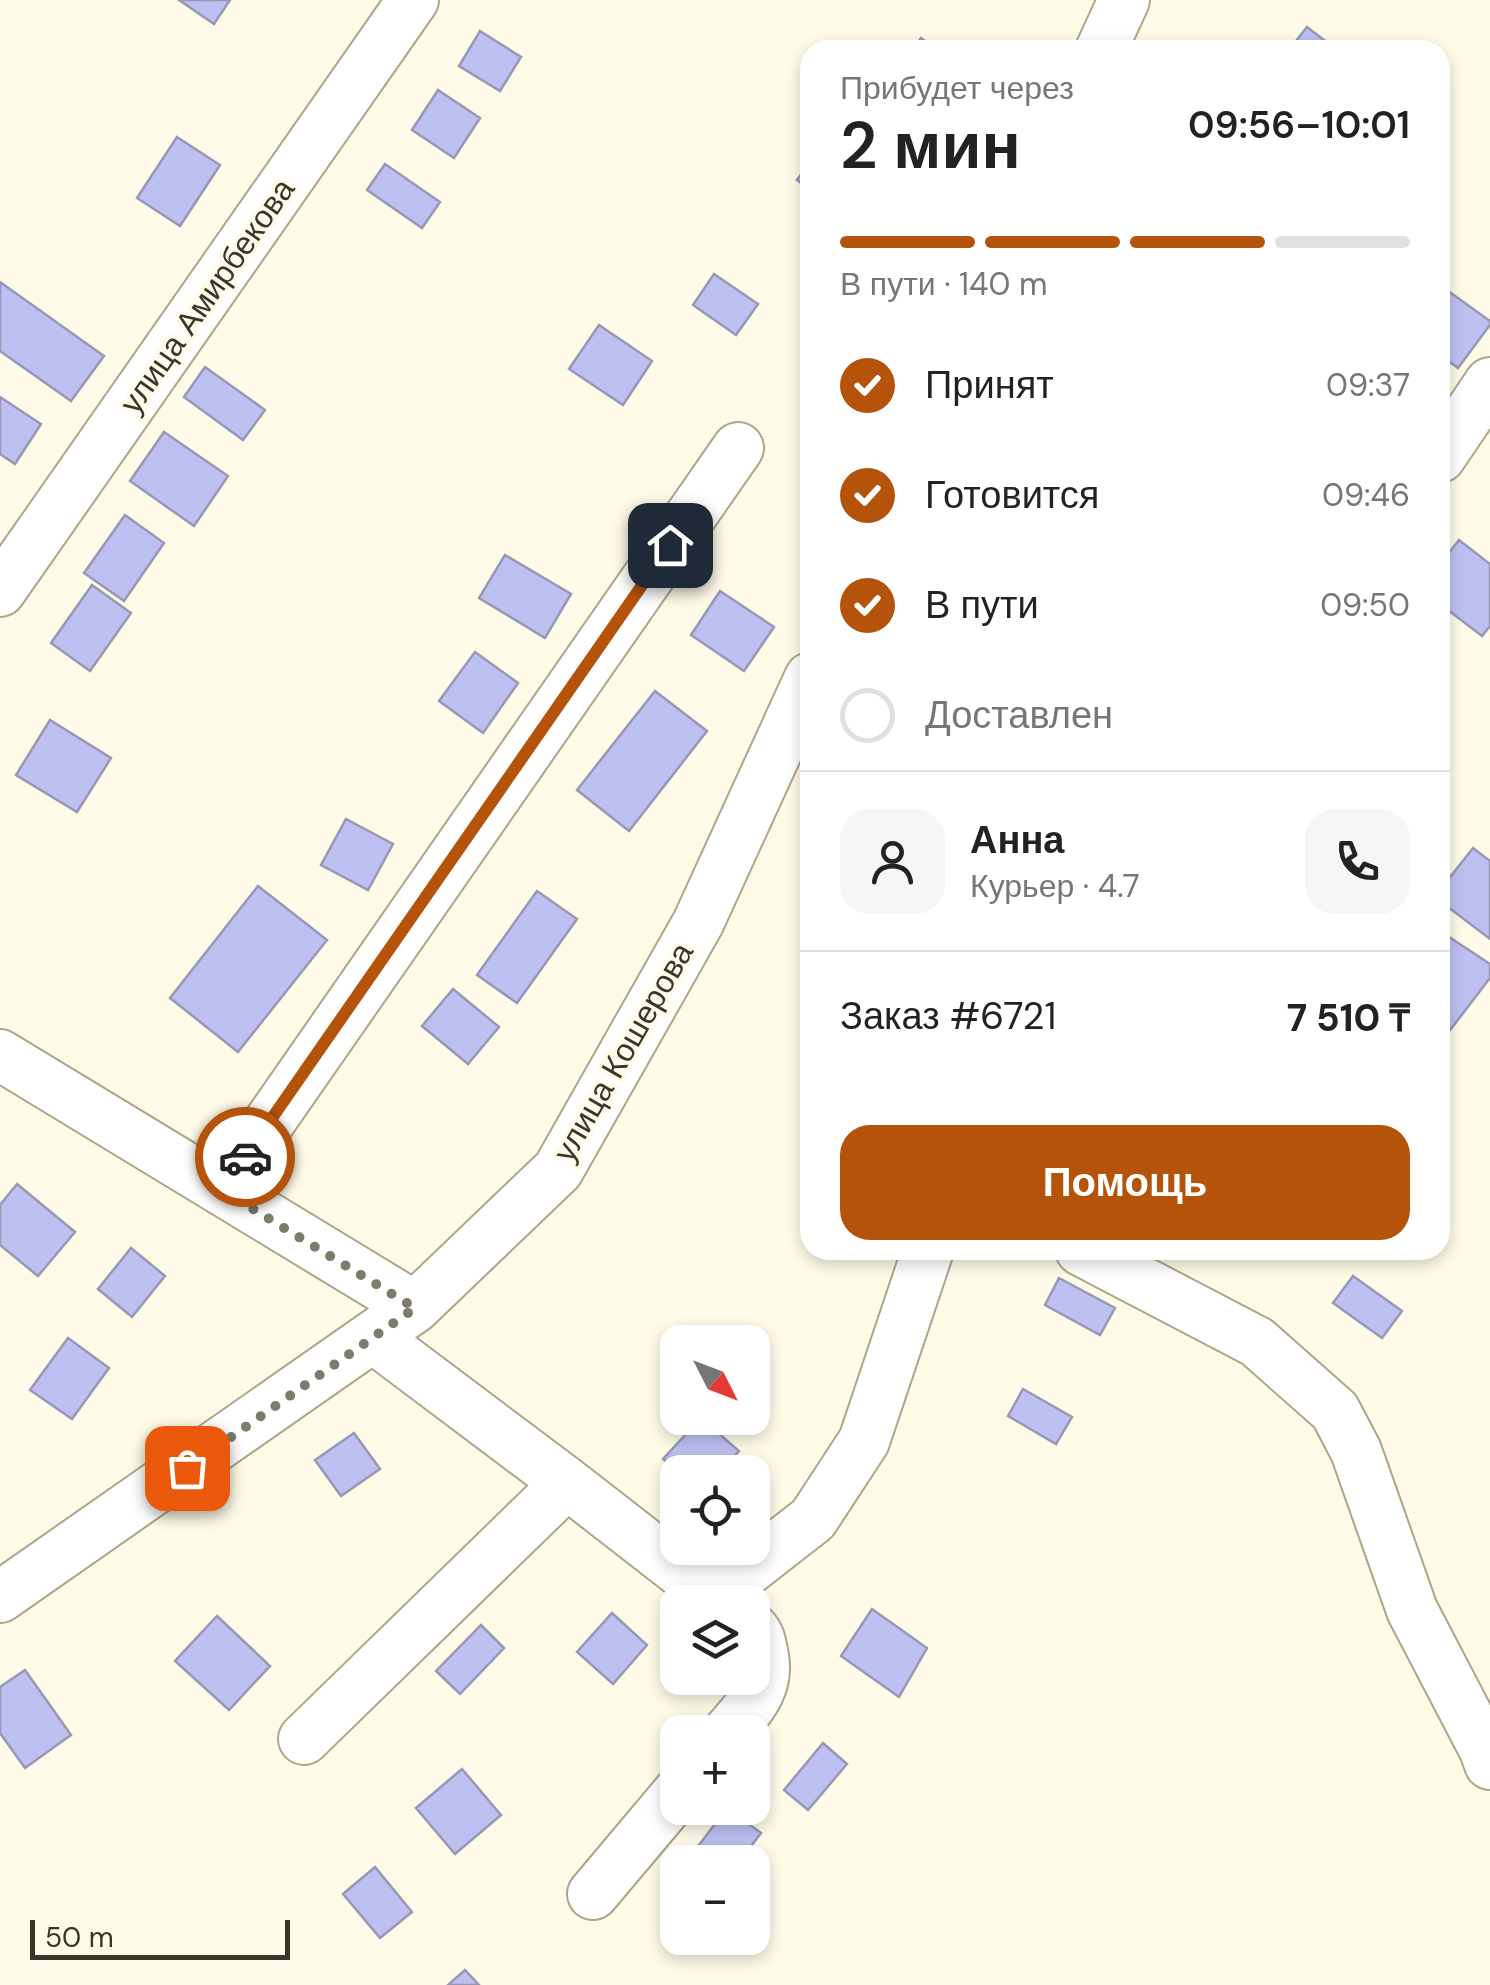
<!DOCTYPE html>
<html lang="ru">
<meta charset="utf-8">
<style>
:root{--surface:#fff;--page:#f6f6f6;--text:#222;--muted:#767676;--line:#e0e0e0;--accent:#b45309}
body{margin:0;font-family:"DM Sans",sans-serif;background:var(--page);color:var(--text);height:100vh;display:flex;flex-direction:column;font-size:38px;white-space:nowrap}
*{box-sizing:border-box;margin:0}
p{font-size:32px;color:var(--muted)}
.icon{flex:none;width:55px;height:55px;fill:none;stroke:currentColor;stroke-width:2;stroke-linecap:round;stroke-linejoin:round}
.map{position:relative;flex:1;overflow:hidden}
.side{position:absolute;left:800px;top:40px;width:650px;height:1220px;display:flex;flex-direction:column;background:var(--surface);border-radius:30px;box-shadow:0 5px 15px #0003}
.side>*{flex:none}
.needle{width:65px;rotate:132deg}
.buttons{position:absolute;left:660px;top:1325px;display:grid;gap:20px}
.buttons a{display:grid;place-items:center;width:110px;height:110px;border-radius:20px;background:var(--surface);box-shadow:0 5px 15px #0003;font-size:50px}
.scale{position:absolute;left:30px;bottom:25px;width:260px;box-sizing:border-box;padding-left:10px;border:5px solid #38352a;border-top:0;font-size:28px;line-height:35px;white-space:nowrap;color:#38352a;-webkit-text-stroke:8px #fffbe8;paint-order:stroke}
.pin{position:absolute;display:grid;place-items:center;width:85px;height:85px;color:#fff;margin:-42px;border-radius:20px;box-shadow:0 5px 15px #0006}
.courier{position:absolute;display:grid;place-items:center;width:100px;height:100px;margin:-50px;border:8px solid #b45309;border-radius:50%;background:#fff;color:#222;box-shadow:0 2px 12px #0007}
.headline em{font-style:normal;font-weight:600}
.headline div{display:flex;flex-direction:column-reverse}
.headline{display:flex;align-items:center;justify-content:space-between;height:170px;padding:0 40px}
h1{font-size:65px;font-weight:600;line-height:75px}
.bar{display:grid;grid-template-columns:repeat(4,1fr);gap:15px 10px;align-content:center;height:120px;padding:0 40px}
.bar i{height:12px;border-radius:8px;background:var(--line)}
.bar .current{background:var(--accent)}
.bar p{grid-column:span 4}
.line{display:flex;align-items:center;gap:25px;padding:0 40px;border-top:2px solid var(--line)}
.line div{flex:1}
.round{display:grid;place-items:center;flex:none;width:105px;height:105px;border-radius:30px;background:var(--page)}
ol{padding:0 40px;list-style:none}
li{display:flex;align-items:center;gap:30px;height:110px}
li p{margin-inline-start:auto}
li .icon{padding:10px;border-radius:50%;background:var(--accent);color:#fff;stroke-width:4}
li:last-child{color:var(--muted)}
li i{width:55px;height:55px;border:5px solid var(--line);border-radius:50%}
.action{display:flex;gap:20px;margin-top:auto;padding:20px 40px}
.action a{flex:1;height:115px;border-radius:30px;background:var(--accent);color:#fff;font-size:40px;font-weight:600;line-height:115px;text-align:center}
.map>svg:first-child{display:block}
.building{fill:#bdc0f1;stroke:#9698b4;stroke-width:2.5}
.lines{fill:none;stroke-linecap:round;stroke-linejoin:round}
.minor-casing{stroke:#aca689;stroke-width:54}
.minor{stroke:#fff;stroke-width:50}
.done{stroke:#7e7a6c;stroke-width:10;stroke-dasharray:0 18}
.route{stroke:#b45309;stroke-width:12}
.labels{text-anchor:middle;stroke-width:8;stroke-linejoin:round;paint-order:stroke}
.street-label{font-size:32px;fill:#38352a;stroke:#fffbe8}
</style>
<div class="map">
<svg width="1490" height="1985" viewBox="0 0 1490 1985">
<rect width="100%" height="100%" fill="#fffbe8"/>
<path class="building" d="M179,0H230L214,24Z
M1307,27L1337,50H1289Z
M480,31L521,57L500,91L459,66Z
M921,38L938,50H912Z
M438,90L480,118L454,158L412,130Z
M177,137L220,165L180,226L137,198Z
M810,162V190L797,180Z
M385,164L440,202L422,228L367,190Z
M714,274L758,304L736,335L693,305Z
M0,282L104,356L71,401L0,351Z
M1444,288L1490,321V325L1458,368L1440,355V293Z
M599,325L652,361L623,405L569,369Z
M205,367L265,410L243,440L184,397Z
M0,397L41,424L15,464L0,454Z
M164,432L228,476L194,526L130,481Z
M125,515L164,543L124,601L84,573Z
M1459,540L1490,564V626L1482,636L1440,604V564Z
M505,555L571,594L545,638L479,598Z
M92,585L131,613L90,671L51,643Z
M720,591L774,627L744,671L691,635Z
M475,652L518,683L483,733L439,701Z
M655,691L707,731L629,831L577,790Z
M50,720L111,758L77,812L16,775Z
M346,819L393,844L368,890L321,865Z
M1473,848L1490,861V939L1440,901V890Z
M258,886L327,940L238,1052L170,998Z
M537,891L577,919L517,1003L477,975Z
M1440,931L1490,964V978L1444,1038L1440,1036Z
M453,989L499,1027L468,1064L422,1026Z
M17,1184L75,1232L38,1276L0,1245V1205Z
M131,1248L165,1276L132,1317L98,1289Z
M1353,1276L1402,1311L1382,1338L1333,1303Z
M1059,1278L1115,1308L1100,1335L1045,1305Z
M68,1338L109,1368L72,1419L30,1390Z
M1023,1389L1072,1417L1056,1444L1008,1416Z
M701,1418L739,1451L720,1472L678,1473L663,1459Z
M354,1433L380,1469L341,1496L315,1460Z
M872,1609L927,1648L899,1697L841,1656Z
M612,1613L647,1645L613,1684L577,1652Z
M217,1616L270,1666L229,1710L175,1661Z
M481,1625L504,1648L460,1694L436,1671Z
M25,1670L71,1735L25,1768L0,1733V1687Z
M823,1743L847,1764L808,1810L784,1790Z
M462,1769L501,1815L455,1854L416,1808Z
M727,1808L761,1833L739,1862H715L696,1849Z
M375,1867L412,1912L380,1938L343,1894Z
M465,1970L479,1985H448Z"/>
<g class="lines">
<defs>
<path id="minor" d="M1101,50L1124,0
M1440,457L1490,383
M0,591L413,0
M0,1055L415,1307
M222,1190L738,448
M1081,1250L1257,1342L1335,1411L1356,1451L1412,1610L1485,1750L1490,1764
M374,1338L567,1483L720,1602
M0,1597L415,1307L558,1170L698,923L810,678
M713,1597L813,1519L864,1441L928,1250
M728,1732C750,1707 771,1687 762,1651C760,1641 759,1635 752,1628
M304,1739L567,1483
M593,1894L678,1793"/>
</defs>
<use href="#minor" class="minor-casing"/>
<use href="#minor" class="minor"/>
</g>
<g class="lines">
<path class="done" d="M187,1468L415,1308L222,1190L245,1157"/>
<path class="route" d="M245,1157L670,545"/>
</g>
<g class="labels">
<g class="street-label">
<text transform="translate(207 296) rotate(-55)" y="11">улица Амирбекова</text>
<text transform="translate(623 1052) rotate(-60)" y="11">улица Кошерова</text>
</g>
</g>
</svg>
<div class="buttons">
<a><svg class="needle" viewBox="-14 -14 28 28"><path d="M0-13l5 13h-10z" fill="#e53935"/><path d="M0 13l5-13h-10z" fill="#767676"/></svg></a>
<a><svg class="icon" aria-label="locate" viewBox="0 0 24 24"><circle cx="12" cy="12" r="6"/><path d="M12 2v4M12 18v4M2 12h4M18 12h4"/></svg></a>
<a><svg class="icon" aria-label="layers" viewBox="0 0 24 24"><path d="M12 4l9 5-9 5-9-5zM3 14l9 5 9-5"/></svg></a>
<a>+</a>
<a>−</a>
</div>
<div class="scale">50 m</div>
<div class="pin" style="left:187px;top:1468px;background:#ea580c"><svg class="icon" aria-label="bag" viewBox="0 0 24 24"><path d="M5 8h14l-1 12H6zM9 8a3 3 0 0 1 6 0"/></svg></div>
<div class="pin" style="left:670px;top:545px;background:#1f2937"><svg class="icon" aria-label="home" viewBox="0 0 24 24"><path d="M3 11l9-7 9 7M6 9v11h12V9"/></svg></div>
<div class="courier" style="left:245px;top:1157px"><svg class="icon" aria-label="car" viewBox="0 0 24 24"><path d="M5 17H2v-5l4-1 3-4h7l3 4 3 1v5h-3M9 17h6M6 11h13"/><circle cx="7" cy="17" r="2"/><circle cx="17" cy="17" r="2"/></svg></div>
<section class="side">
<div class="headline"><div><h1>2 мин</h1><p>Прибудет через</p></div><em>09:56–10:01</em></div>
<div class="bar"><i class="current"></i><i class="current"></i><i class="current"></i><i></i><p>В пути · 140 m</p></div>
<ol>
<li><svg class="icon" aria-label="check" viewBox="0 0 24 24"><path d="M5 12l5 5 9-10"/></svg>Принят<p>09:37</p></li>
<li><svg class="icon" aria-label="check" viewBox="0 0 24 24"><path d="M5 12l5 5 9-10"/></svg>Готовится<p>09:46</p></li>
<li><svg class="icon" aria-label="check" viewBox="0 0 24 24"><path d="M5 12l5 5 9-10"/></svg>В пути<p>09:50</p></li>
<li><i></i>Доставлен</li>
</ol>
<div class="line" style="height:180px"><a class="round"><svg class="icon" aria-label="person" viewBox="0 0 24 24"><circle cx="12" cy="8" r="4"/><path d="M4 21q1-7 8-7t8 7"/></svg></a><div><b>Анна</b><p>Курьер · 4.7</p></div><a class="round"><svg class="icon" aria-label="phone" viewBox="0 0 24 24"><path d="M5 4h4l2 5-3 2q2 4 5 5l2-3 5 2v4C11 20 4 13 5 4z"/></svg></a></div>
<div class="line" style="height:130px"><div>Заказ #6721</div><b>7 510 ₸</b></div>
<div class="action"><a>Помощь</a></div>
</section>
</div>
